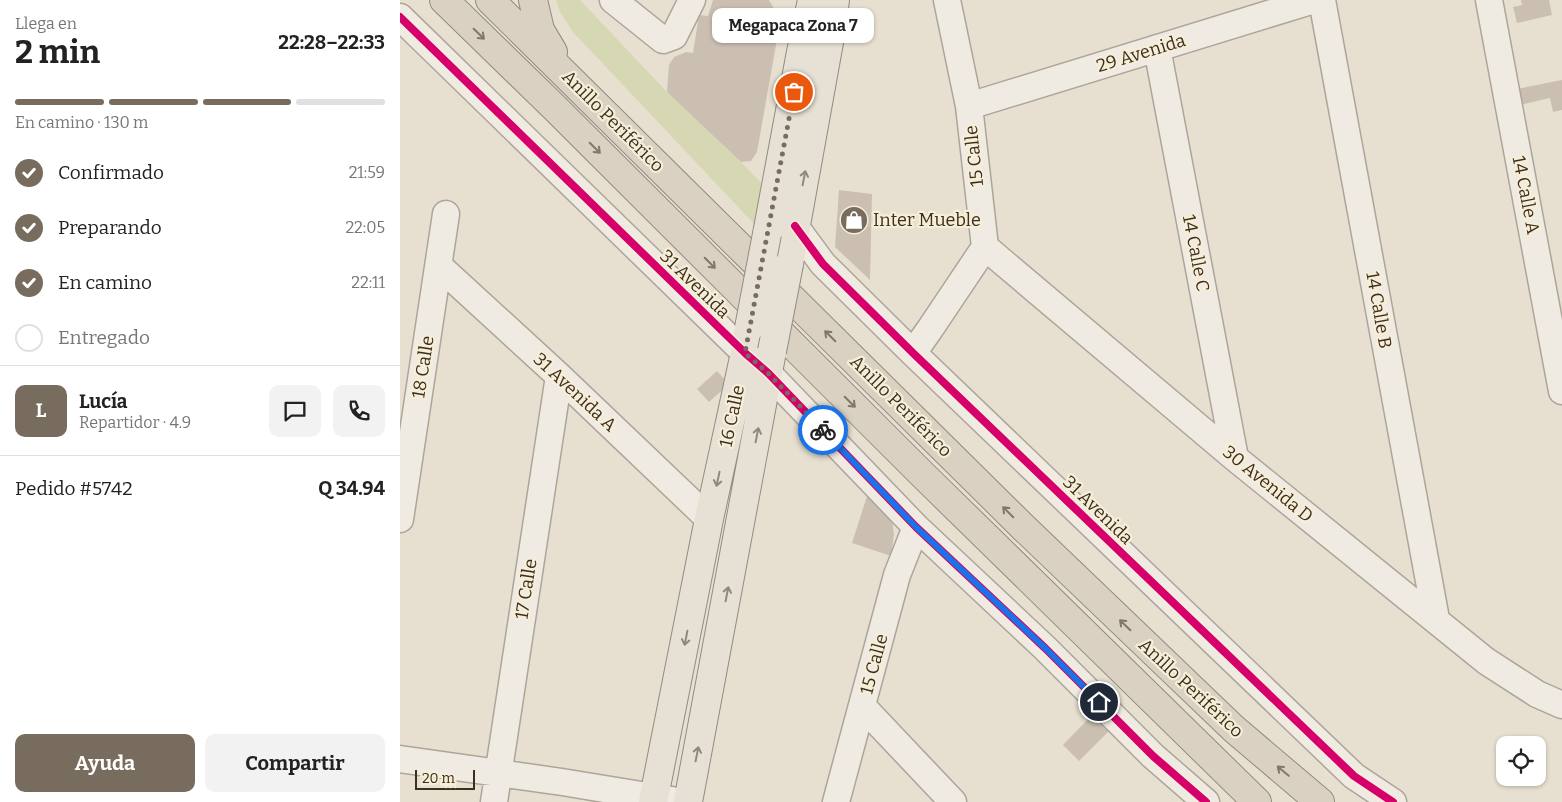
<!DOCTYPE html>
<html lang="es">
<meta charset="utf-8">
<style>
:root{--surface:#fff;--page:#f2f2f2;--text:#222;--muted:#767676;--line:#e0e0e0;--accent:#786c5e}
body{margin:0;font-family:Bitter,serif;background:var(--page);color:var(--text);height:100vh;display:flex;flex-direction:column;font-size:19px;white-space:nowrap}
*{box-sizing:border-box;margin:0}
p{font-size:16px;color:var(--muted)}
.icon{flex:none;width:28px;height:28px;fill:none;stroke:currentColor;stroke-width:2;stroke-linecap:round;stroke-linejoin:round}
.map{position:relative;flex:1;overflow:hidden}
.drawer{display:flex;flex-direction:column;background:var(--surface);width:400px}
.drawer>*{flex:none}
.fabs{position:absolute;left:1096px;top:736px;display:grid;gap:10px}
.fabs a{display:grid;place-items:center;width:50px;height:50px;border-radius:10px;background:var(--surface);box-shadow:0 1px 4px #0004;font-size:25px}
.scale{position:absolute;left:15px;bottom:12px;width:60px;box-sizing:border-box;padding-left:5px;border:2px solid #3d2e20;border-top:0;font-size:14px;line-height:18px;white-space:nowrap;color:#3d2e20;-webkit-text-stroke:4px #f7eed8;paint-order:stroke}
.pin{position:absolute;display:grid;place-items:center;width:42px;height:42px;color:#fff;margin:-21px;border:2px solid #fff;border-radius:50%;box-shadow:0 1px 5px #0007}
.courier{position:absolute;display:grid;place-items:center;width:50px;height:50px;margin:-25px;border:4px solid #1a73e8;border-radius:50%;background:#fff;color:#222;box-shadow:0 1px 6px #0007}
.bubble{position:absolute;height:35px;border-radius:10px;background:var(--surface);box-shadow:0 1px 4px #0004;font-size:16px;font-weight:700;line-height:35px;text-align:center}
.overview em{font-style:normal;font-weight:700}
.overview div{display:flex;flex-direction:column-reverse}
.overview{display:flex;align-items:center;justify-content:space-between;height:85px;padding:0 15px}
h1{font-size:32px;font-weight:700;line-height:38px}
.bar{display:grid;grid-template-columns:repeat(4,1fr);gap:8px 5px;align-content:center;height:60px;padding:0 15px}
.bar i{height:6px;border-radius:4px;background:var(--line)}
.bar .active{background:var(--accent)}
.bar p{grid-column:span 4}
.line{display:flex;align-items:center;gap:12px;padding:0 15px;border-top:1px solid var(--line)}
.line div{flex:1}
.round{display:grid;place-items:center;flex:none;width:52px;height:52px;border-radius:10px;background:var(--page)}
ol{padding:0 15px;list-style:none}
li{display:flex;align-items:center;gap:15px;height:55px}
li p{margin-inline-start:auto}
li .icon{padding:5px;border-radius:50%;background:var(--accent);color:#fff;stroke-width:4}
li:last-child{color:var(--muted)}
li i{width:28px;height:28px;border:2px solid var(--line);border-radius:50%}
.action{display:flex;gap:10px;margin-top:auto;padding:10px 15px}
.action a{flex:1;height:58px;border-radius:10px;background:var(--accent);color:#fff;font-size:20px;font-weight:700;line-height:58px;text-align:center}
.action a+a{background:var(--page);color:var(--text)}
main{display:flex;flex:1;min-height:0}
.map>svg:first-child{display:block}
.green{fill:#d6d7b3}
.building{fill:#cbbfb2}
.lines{fill:none;stroke-linecap:round;stroke-linejoin:round}
.minor-casing{stroke:#ada599;stroke-width:29}
.major-casing{stroke:#928b80;stroke-width:30}
.highway-casing{stroke:#928b80;stroke-width:30}
.minor{stroke:#efebe3;stroke-width:26}
.major{stroke:#e6e1d4;stroke-width:28}
.highway{stroke:#dad1c2;stroke-width:28}
.major-bridge-casing{stroke:#928b80;stroke-width:30;stroke-linecap:butt}
.major-bridge{stroke:#e6e1d4;stroke-width:28}
.cycleway-casing{stroke:#f7eed8;stroke-width:11}
.cycleway{stroke:#d6006c;stroke-width:8}
.oneway{stroke:#847769}
.oneway2{stroke:#92887a}
.done{stroke:#786c5e;stroke-width:5;stroke-dasharray:0 9}
.route{stroke:#1a73e8;stroke-width:6}
.labels{text-anchor:middle;stroke-width:4.5;stroke-linejoin:round;paint-order:stroke}
.street-label{font-size:18px;fill:#3d2e20;stroke:#f7eed8}
.poi-label{font-size:18px;fill:#3d2e20;stroke:#f7eed8;text-anchor:start}
</style>
<main>
<section class="drawer">
<div class="overview"><div><h1>2 min</h1><p>Llega en</p></div><em>22:28–22:33</em></div>
<div class="bar"><i class="active"></i><i class="active"></i><i class="active"></i><i></i><p>En camino · 130 m</p></div>
<ol>
<li><svg class="icon" aria-label="check" viewBox="0 0 24 24"><path d="M5 12l5 5 9-10"/></svg>Confirmado<p>21:59</p></li>
<li><svg class="icon" aria-label="check" viewBox="0 0 24 24"><path d="M5 12l5 5 9-10"/></svg>Preparando<p>22:05</p></li>
<li><svg class="icon" aria-label="check" viewBox="0 0 24 24"><path d="M5 12l5 5 9-10"/></svg>En camino<p>22:11</p></li>
<li><i></i>Entregado</li>
</ol>
<div class="line" style="height:90px"><b class="round" style="background:var(--accent);color:#fff">L</b><div><b>Lucía</b><p>Repartidor · 4.9</p></div><a class="round"><svg class="icon" aria-label="chat" viewBox="0 0 24 24"><path d="M4 5h16v11H9l-5 4z"/></svg></a><a class="round"><svg class="icon" aria-label="phone" viewBox="0 0 24 24"><path d="M5 4h4l2 5-3 2q2 4 5 5l2-3 5 2v4C11 20 4 13 5 4z"/></svg></a></div>
<div class="line" style="height:65px"><div>Pedido #5742</div><b>Q 34.94</b></div>
<div class="action"><a>Ayuda</a><a>Compartir</a></div>
</section>
<div class="map">
<svg width="1162" height="802" viewBox="0 0 1162 802">
<rect width="100%" height="100%" fill="#e7e0d1"/>
<path class="green" d="M156,0H180L267,92L341,162L366,188L357,227L173,32L160,12Z"/>
<path class="building" d="M313,0H369L379,17L376,45L357,152L351,161L341,162L267,92L269,65L274,57L286,52L293,53L299,15L308,16Z
M1121,0H1149L1152,15L1117,23L1113,7L1122,5Z
M1162,80V110L1153,112L1150,98L1120,105L1117,89Z
M439,190L472,194L470,280L435,247Z
M317,371L329,384L309,402L297,389Z
M469,490L492,520L494,534L491,556L452,543Z
M694,713L711,729L679,761L663,745Z"/>
<g class="lines">
<defs>
<path id="minor" d="M213,0L263,40L274,36L292,0
M922,0L1036,619
M1089,0L1162,391
M0,17L345,353L368,373L516,527L645,648L753,756L806,802
M757,48L835,458
M569,106L914,0
M395,226L423,264L513,353L954,776L993,802
M585,247L835,458L1086,661L1137,694L1162,705
M39,266L159,376L309,519
M513,353L530,329L585,247L569,106L547,0
M0,519L46,214
M463,707L553,802
M0,759L162,782L284,802
M94,802L159,376
M436,802L497,575L516,527"/>
<path id="major" d="M367,234L401,52L412,0
M389,264L431,31L435,0
M253,802L309,519L345,353L349,328
M288,802L372,351"/>
<path id="highway" d="M44,0L155,108L523,475L857,802
M90,0L624,528L834,729L920,802
M133,0L140,30L153,52"/>
</defs>
<use href="#minor" class="minor-casing"/>
<use href="#major" class="major-casing"/>
<use href="#highway" class="highway-casing"/>
<use href="#minor" class="minor"/>
<use href="#major" class="major"/>
<use href="#highway" class="highway"/>
<defs>
<path id="major-bridge" d="M349,328L367,234
M372,351L389,264"/>
</defs>
<use href="#major-bridge" class="major-bridge-casing"/>
<use href="#major-bridge" class="major-bridge"/>
<defs>
<path id="cycleway" d="M0,17L345,353L368,373L516,527L645,648L753,756L806,802
M395,226L423,264L513,353L954,776L993,802"/>
</defs>
<use href="#cycleway" class="cycleway-casing"/>
<use href="#cycleway" class="cycleway"/>
</g>
<defs><path id="oneway-shaft" d="M-6 0H5M1.5-3L5.5 0L1.5 3" fill="none" stroke-width="1.6" stroke-linecap="round" stroke-linejoin="round" transform="scale(1.25)"/></defs>
<g class="oneway">
<use href="#oneway-shaft" transform="translate(79 34) rotate(44)"/>
<use href="#oneway-shaft" transform="translate(195 148) rotate(45)"/>
<use href="#oneway-shaft" transform="translate(310 263) rotate(45)"/>
<use href="#oneway-shaft" transform="translate(430 336) rotate(-135)"/>
<use href="#oneway-shaft" transform="translate(450 402) rotate(45)"/>
<use href="#oneway-shaft" transform="translate(608 512) rotate(-135)"/>
<use href="#oneway-shaft" transform="translate(725 625) rotate(-136)"/>
<use href="#oneway-shaft" transform="translate(883 771) rotate(-140)"/>
</g>
<g class="oneway2">
<use href="#oneway-shaft" transform="translate(404 178) rotate(-79)"/>
<use href="#oneway-shaft" transform="translate(357 435) rotate(-79)"/>
<use href="#oneway-shaft" transform="translate(318 479) rotate(102)"/>
<use href="#oneway-shaft" transform="translate(327 594) rotate(-79)"/>
<use href="#oneway-shaft" transform="translate(286 638) rotate(101)"/>
<use href="#oneway-shaft" transform="translate(297 754) rotate(-79)"/>
</g>
<g class="lines">
<path class="done" d="M394,92L345,353L368,373L423,430"/>
<path class="route" d="M423,430L516,527L645,648L699,702"/>
</g>
<defs>
<symbol id="shop-disc" viewBox="-11 -11 22 22"><circle r="9.5" fill="#786c5e" stroke="#f7eed8"/><path d="M-5-2.5h2.3a2.7 3.5 0 0 1 5.4 0H5L5.5 6h-11ZM-1.5-2.5h3a1.5 2.3 0 0 0-3 0Z" fill="#fff"/></symbol>
</defs>
<g fill-rule="evenodd">
<use href="#shop-disc" x="438" y="204" width="32" height="32"/>
</g>
<g class="labels">
<g class="street-label">
<text transform="translate(741 53) rotate(-17)" y="6">29 Avenida</text>
<text transform="translate(213 121) rotate(45)" y="6">Anillo Periférico</text>
<text transform="translate(574 156) rotate(-96)" y="6">15 Calle</text>
<text transform="translate(1126 195) rotate(79)" y="6">14 Calle A</text>
<text transform="translate(796 253) rotate(79)" y="6">14 Calle C</text>
<text transform="translate(295 284) rotate(44)" y="6">31 Avenida</text>
<text transform="translate(979 310) rotate(80)" y="6">14 Calle B</text>
<text transform="translate(23 367) rotate(-81)" y="6">18 Calle</text>
<text transform="translate(175 392) rotate(43)" y="6">31 Avenida A</text>
<text transform="translate(501 406) rotate(45)" y="6">Anillo Periférico</text>
<text transform="translate(332 416) rotate(-78)" y="6">16 Calle</text>
<text transform="translate(868 484) rotate(39)" y="6">30 Avenida D</text>
<text transform="translate(698 510) rotate(44)" y="6">31 Avenida</text>
<text transform="translate(126 589) rotate(-81)" y="6">17 Calle</text>
<text transform="translate(474 664) rotate(-75)" y="6">15 Calle</text>
<text transform="translate(791 688) rotate(43)" y="6">Anillo Periférico</text>
</g>
<g class="poi-label">
<text x="473" y="226">Inter Mueble</text>
</g>
</g>
</svg>
<div class="fabs">
<a><svg class="icon" aria-label="locate" viewBox="0 0 24 24"><circle cx="12" cy="12" r="6"/><path d="M12 2v4M12 18v4M2 12h4M18 12h4"/></svg></a>
</div>
<div class="scale">20 m</div>
<div class="pin" style="left:394px;top:92px;background:#ea580c"><svg class="icon" aria-label="bag" viewBox="0 0 24 24"><path d="M5 8h14l-1 12H6zM9 8a3 3 0 0 1 6 0"/></svg></div>
<div class="pin" style="left:699px;top:702px;background:#1f2937"><svg class="icon" aria-label="home" viewBox="0 0 24 24"><path d="M3 11l9-7 9 7M6 9v11h12V9"/></svg></div>
<div class="courier" style="left:423px;top:430px"><svg class="icon" aria-label="bike" viewBox="0 0 24 24"><circle cx="6" cy="16" r="4"/><circle cx="18" cy="16" r="4"/><path d="M6 16l4-8h5l3 8M10 8l3 8H6M13 5h3"/></svg></div>
<div class="bubble" style="left:312px;top:8px;width:162px">Megapaca Zona 7</div>
</div>
</main>
